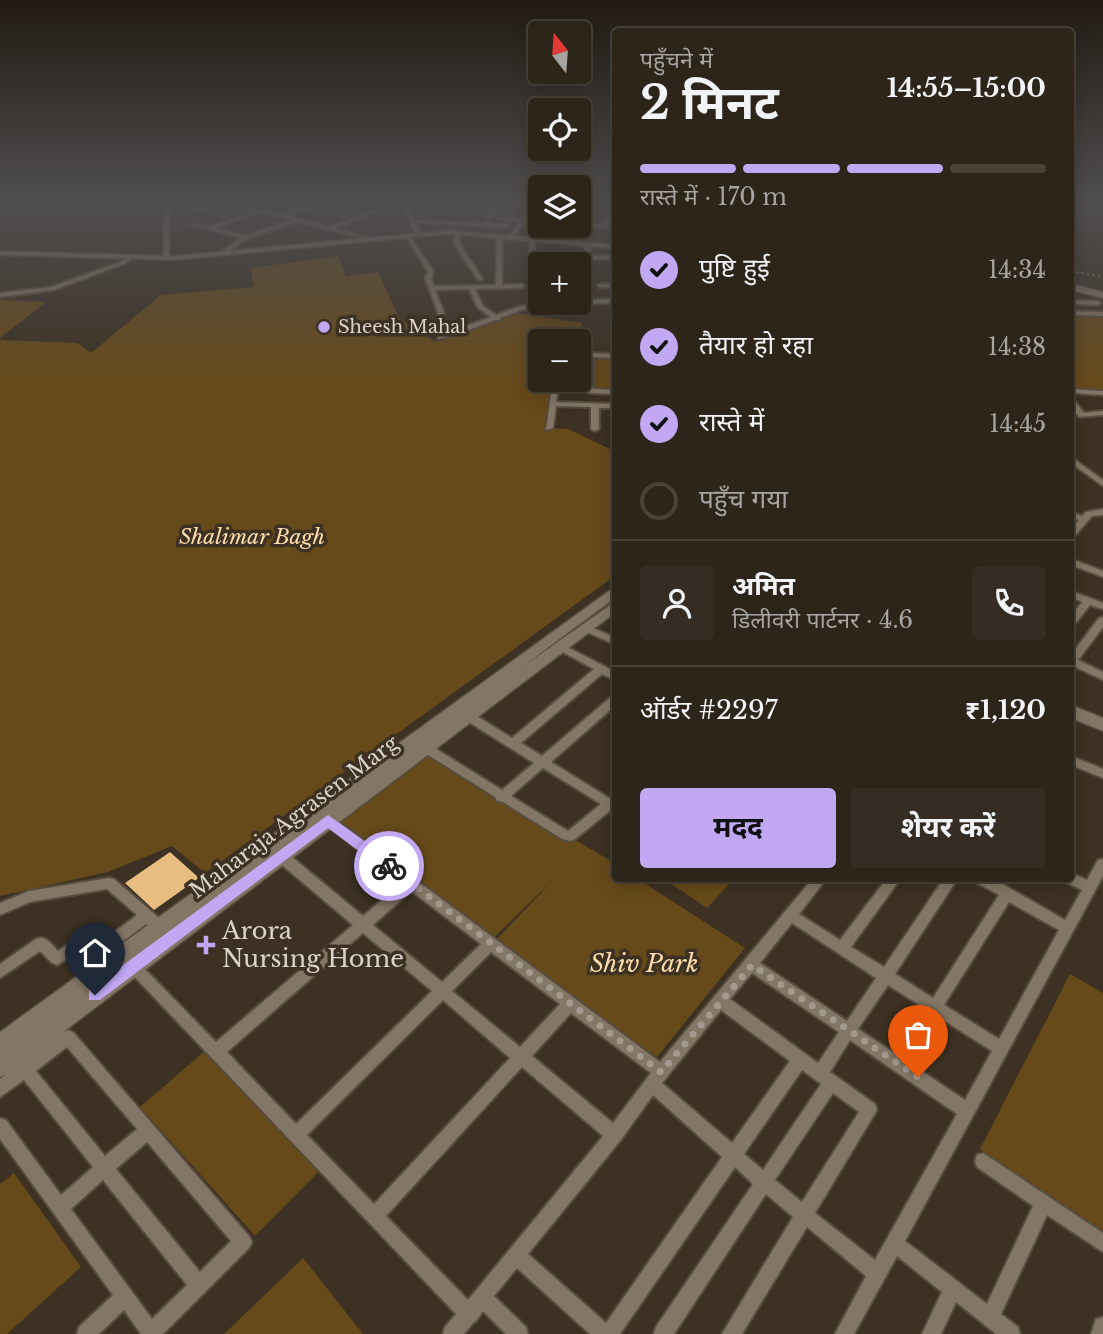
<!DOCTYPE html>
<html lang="hi">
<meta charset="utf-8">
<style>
:root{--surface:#2d251a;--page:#352d23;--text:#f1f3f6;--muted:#a7a5a2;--line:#484239;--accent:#c2a8f3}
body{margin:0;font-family:"Libre Baskerville","Noto Sans Devanagari",serif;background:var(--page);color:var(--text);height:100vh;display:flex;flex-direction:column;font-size:26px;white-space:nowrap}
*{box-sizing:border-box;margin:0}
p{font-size:23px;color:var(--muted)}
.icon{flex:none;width:38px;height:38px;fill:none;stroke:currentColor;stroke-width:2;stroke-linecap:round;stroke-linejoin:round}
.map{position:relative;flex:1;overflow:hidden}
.details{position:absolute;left:612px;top:28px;width:462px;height:854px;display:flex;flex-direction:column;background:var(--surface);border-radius:7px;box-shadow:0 4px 18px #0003,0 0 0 2px var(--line)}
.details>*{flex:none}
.needle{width:46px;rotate:343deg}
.controls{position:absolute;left:528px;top:21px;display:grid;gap:14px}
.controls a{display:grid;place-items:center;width:63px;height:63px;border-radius:7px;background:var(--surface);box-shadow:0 4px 18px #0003,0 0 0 2px var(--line);font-size:35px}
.pin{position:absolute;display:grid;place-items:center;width:60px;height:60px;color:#fff;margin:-72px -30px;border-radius:50% 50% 50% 0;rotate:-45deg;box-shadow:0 0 7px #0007}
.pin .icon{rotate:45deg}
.courier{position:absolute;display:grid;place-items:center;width:70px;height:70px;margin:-35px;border:5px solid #c2a8f3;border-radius:50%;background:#fff;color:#222;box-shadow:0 2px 9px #0007}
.summary em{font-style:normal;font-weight:700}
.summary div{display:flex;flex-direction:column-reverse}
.summary{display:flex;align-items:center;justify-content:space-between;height:119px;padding:0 28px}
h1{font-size:46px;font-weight:700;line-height:52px}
.bar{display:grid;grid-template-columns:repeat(4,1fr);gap:10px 7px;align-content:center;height:84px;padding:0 28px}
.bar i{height:9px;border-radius:5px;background:var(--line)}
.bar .current{background:var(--accent)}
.bar p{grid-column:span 4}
.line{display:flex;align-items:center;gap:18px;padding:0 28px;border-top:2px solid var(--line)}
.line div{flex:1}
.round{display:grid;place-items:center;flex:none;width:74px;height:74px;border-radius:7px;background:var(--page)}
ol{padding:0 28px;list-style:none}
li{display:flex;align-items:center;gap:21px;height:77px}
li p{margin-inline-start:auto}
li .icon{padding:7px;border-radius:50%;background:var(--accent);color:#111;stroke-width:4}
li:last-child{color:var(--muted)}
li i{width:38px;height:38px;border:4px solid var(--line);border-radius:50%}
.button{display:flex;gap:14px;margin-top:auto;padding:14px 28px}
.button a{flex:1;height:80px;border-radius:7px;background:var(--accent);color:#111;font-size:28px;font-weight:700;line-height:80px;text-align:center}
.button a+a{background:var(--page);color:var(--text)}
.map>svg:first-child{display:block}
.green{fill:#674a1a}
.building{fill:#e7bd81}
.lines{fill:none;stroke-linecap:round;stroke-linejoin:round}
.street-casing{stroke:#564d3f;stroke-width:4}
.secondary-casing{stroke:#564d3f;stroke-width:3}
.street{fill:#837665;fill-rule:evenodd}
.secondary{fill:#837665;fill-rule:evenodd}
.rail{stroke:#877d71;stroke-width:2;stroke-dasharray:2 3.5;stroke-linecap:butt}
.route{fill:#c2a8f3}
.done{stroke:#a39a8f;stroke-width:7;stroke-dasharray:0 12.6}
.poi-dot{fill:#c2a8f3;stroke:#3c3122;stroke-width:2.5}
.labels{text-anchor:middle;stroke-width:7;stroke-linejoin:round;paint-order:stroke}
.far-poi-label{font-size:18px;fill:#dad3c9;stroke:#3c3122;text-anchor:start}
.park-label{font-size:21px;font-style:italic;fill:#fddbab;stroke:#3c3122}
.street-label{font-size:21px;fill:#dad3c9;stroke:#3c3122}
.near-poi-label{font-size:24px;fill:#dad3c9;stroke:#3c3122;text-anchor:start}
.near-park-label{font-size:24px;font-style:italic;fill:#fddbab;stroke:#3c3122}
</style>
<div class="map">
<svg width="1103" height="1334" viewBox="0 0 1103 1334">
<rect width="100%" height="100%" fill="#3c3122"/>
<path class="green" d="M338,256L346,276L378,272L399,318L436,342L518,313L582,323L579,343L541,341V380H552L545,428L568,429L616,452V575L205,873L172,846L108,872L0,896V340L77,343L91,353L161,295L254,287L251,268Z
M0,300L46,302L0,338Z
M1071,315L1103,316V391L1071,389Z
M593,356L616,357V391L591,390Z
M427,753L616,864V878L638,879L745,948L657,1057L494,942L554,879L489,942L334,822Z
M664,879H734L707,908Z
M1070,974L1103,993V1232L980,1149Z
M205,1051L322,1168L255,1236L140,1107Z
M14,1173L81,1267L7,1334H0V1184Z
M303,1258L363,1334H224Z"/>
<path class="building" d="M170,852L199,878L154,910L125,883Z"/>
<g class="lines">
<defs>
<path id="street" d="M112,200L175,203L179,200H184L169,212V258L164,257V211L171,205Z
M222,200C231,200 236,205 246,205C254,205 262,200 270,200L252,207L283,215L324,200H331L289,216L330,227L373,210L377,211L335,229L371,238V240L297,222L247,239L225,254L222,252L223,251L241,238L191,225V223L208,227L256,211L224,203L196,212L192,211ZM261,212L291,220L245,236L214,228Z
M403,200H407L415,220L508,224L511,226L508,228L416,223L421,234L418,236C410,226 407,213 403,200Z
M449,200L541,204V206H535L527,219H541V223L525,222L512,239L509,237L519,222L497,219L500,217L521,219L530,206L503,204L489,220L486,218L498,204Z
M589,200H594L589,207L579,208V205H585Z
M616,203V209L607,225H616V229L577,226H579V223L602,225Z
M455,232L460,233V244L483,279L482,280H478L454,244Z
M408,233L434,272L431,278L434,286L496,285L497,236L502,235V285L522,284L525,286L522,288L475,289L483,306L496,315L520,306L579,303V300L616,299V303L581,304L521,310L500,318V320H495L461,333L438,339V337L453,331L437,320L438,313L425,278L428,272L405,235ZM469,289L478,308L491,317L458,329L443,319L444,313L435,290Z
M532,237L535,239L536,278L533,280L530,278L529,239Z
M587,242L590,244V256L616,255V259H590L591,274L579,276V272H585V259L575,258L585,256L584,244Z
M131,255L134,257L133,258L124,264L54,290L0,297V293L51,287L120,262Z
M600,284H616V288L598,287V285Z
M1071,300L1098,301L1101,303L1098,305L1071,304Z
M1071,311L1103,312V316L1071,315Z
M583,333L586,335L585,353L616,354V358L593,357V389L616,390V394L589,393L585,391L587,357H579L580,335Z
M553,380H560L556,402L616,404V408H599V429L595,431L591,429V407L556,406L553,428L546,430Z
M1071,389L1103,391V395L1071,393Z
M1071,400H1074L1084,413L1103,411V415L1079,417L1071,407Z
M1071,457L1103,480V486L1071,463Z
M1103,509V515L1092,516L1074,537L1071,538V529L1079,520L1071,518V512L1082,516L1086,512Z
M1071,559L1103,571V577L1071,565Z
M1071,591L1103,603V609L1090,605L1075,624L1071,625V616L1082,602L1071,597Z
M1103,617V627L1078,660L1103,672V680L1071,665V655L1099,618Z
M586,625L616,638V645L582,630L581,628L582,626Z
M561,644L616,672V681L602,674L521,743L542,756L612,696L616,695V705L551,762L609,798L616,794V806L575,839L571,841L562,839L503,802L497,801L495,797L417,748L415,745L417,742H425L502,790L534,763L464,719L462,716L468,712L472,713L512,738L594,669L557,649L556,647ZM543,768L601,804L568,831L511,796Z
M1071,756L1103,769V778L1071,765Z
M328,815L332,817L660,1062L813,878H827L799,914L840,940L887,878H901L851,947L884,967L944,878H958L895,974L933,998L999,895L975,882L974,878H992L1065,920L1082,890L1066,882L1065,878H1071V873L1087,880L1098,860L1103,859V876L905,1241L987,1304L1033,1206L977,1167L975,1161L977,1155L983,1153L1103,1233V1252L1047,1215L1001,1314L1018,1327L1020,1334H996L956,1302L941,1334H922L942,1292L897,1256L854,1334H835L866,1276L807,1227L742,1334H722L793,1217L766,1194L674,1334H654L656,1327L753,1184L735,1167L620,1334H590L517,1268L494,1296L526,1327L528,1334H506L483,1311L476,1321L473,1323L464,1334H443L445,1327L456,1314L128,970L126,966L128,962L133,960L138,962L216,1042L353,925L276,860L275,856L276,852L281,851L286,852L363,916L402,883L324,823L322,820L324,817ZM411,891L481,944L442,982L373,925ZM1009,902L1059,930L999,1039L944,1005ZM792,923L876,978L847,1021L760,963ZM363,933L432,991L296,1124L227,1052ZM491,952L560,1004L520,1047L452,991ZM752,973L839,1032L818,1063L730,999ZM888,985L992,1051L965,1100L858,1029ZM443,1000L510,1058L374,1204L307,1135ZM721,1010L790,1061L732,1143L662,1083ZM571,1013L651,1073L613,1123L532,1056ZM850,1040L957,1114L875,1260L815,1213L877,1110L875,1104L830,1072ZM522,1067L603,1136L468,1300L386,1216ZM802,1070L821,1084L763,1170L744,1154ZM833,1093L859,1112L802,1202L775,1180ZM653,1095L722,1157L606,1323L528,1254L620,1141Z
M109,878L114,879L167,925L169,929L167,933C158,936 153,929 146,924L109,952C100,955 95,949 89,944L57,965L52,963L40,951L0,978V964L36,939C46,935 51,944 58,951L89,930L104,940L137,915L107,889L30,902L0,915V903L29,891Z
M68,1030L73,1032L249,1236L252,1242L249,1248L163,1334H141L124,1310L99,1334H77L79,1327L113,1295L0,1139V1118L6,1120L61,1195L93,1167L24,1080L0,1097V1079L63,1032ZM67,1047L137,1129L105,1156L36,1071ZM147,1142L231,1241L200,1272L116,1169ZM103,1180L187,1285L152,1319L71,1209Z
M1103,1317V1334H1091L1096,1319Z"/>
<path id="secondary" d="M449,230L616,245V249L449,234L174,260L0,255V251L174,256Z
M1071,284L1103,292V298L1071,290Z
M616,586V597L518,670L616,601V612L8,1074L0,1077V1032Z
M1071,705L1103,718V731L1071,718Z"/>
</defs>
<use href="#street" class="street-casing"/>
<use href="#secondary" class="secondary-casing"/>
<use href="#street" class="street"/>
<use href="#secondary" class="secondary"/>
<path class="rail" d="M1071,271L1103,277"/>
</g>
<linearGradient id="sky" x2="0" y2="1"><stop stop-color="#211b13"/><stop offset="0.52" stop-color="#504e4f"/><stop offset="1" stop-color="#504e4f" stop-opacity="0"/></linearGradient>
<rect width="1103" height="387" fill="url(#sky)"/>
<path class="route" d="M328,815L394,862V870H384L328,828L100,1000H89V990Z"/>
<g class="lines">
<path class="done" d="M389,866L661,1072L752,965L918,1077"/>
</g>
<g class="poi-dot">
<circle cx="324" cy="327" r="7"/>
<path d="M202.5 934.5h7v7h7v7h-7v7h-7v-7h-7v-7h7z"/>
</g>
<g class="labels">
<g class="far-poi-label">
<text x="338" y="333">Sheesh Mahal</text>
</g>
<g class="park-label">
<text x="252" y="544">Shalimar Bagh</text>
</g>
<g class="street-label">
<text transform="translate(294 817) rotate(-37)" y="7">Maharaja Agrasen Marg</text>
</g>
<g class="near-poi-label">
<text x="222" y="939">Arora<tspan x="222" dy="28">Nursing Home</tspan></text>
</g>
<g class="near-park-label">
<text x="644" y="972">Shiv Park</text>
</g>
</g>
</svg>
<div class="controls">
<a><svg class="needle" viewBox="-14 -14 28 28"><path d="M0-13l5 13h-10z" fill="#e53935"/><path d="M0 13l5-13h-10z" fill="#a7a5a2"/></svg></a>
<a><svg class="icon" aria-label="locate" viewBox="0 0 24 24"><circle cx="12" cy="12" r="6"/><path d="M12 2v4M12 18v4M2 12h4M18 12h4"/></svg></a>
<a><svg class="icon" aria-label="layers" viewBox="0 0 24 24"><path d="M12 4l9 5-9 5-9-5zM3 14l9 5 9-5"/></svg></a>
<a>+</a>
<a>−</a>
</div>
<div class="pin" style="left:918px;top:1077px;background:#ea580c"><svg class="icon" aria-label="bag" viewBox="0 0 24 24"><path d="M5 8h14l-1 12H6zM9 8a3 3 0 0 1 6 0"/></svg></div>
<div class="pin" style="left:95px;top:995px;background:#1f2937"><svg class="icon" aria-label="home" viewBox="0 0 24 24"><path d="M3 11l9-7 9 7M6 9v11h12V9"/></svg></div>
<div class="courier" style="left:389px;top:866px"><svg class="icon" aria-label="bike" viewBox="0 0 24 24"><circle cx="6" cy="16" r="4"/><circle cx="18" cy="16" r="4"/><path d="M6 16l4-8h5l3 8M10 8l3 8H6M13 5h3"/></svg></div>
<section class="details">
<div class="summary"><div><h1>2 मिनट</h1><p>पहुँचने में</p></div><em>14:55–15:00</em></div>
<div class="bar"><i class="current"></i><i class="current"></i><i class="current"></i><i></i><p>रास्ते में · 170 m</p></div>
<ol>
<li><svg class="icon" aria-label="check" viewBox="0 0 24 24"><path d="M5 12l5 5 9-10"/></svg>पुष्टि हुई<p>14:34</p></li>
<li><svg class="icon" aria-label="check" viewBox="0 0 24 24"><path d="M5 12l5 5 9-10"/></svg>तैयार हो रहा<p>14:38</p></li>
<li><svg class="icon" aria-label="check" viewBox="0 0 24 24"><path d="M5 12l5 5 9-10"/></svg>रास्ते में<p>14:45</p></li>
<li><i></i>पहुँच गया</li>
</ol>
<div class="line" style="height:126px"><a class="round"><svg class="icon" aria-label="person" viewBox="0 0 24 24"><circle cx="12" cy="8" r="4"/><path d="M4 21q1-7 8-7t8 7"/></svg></a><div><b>अमित</b><p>डिलीवरी पार्टनर · 4.6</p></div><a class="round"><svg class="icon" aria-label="phone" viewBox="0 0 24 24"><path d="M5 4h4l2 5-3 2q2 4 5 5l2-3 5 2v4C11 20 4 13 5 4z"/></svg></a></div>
<div class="line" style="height:91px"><div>ऑर्डर #2297</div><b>₹1,120</b></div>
<div class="button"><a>मदद</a><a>शेयर करें</a></div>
</section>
</div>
